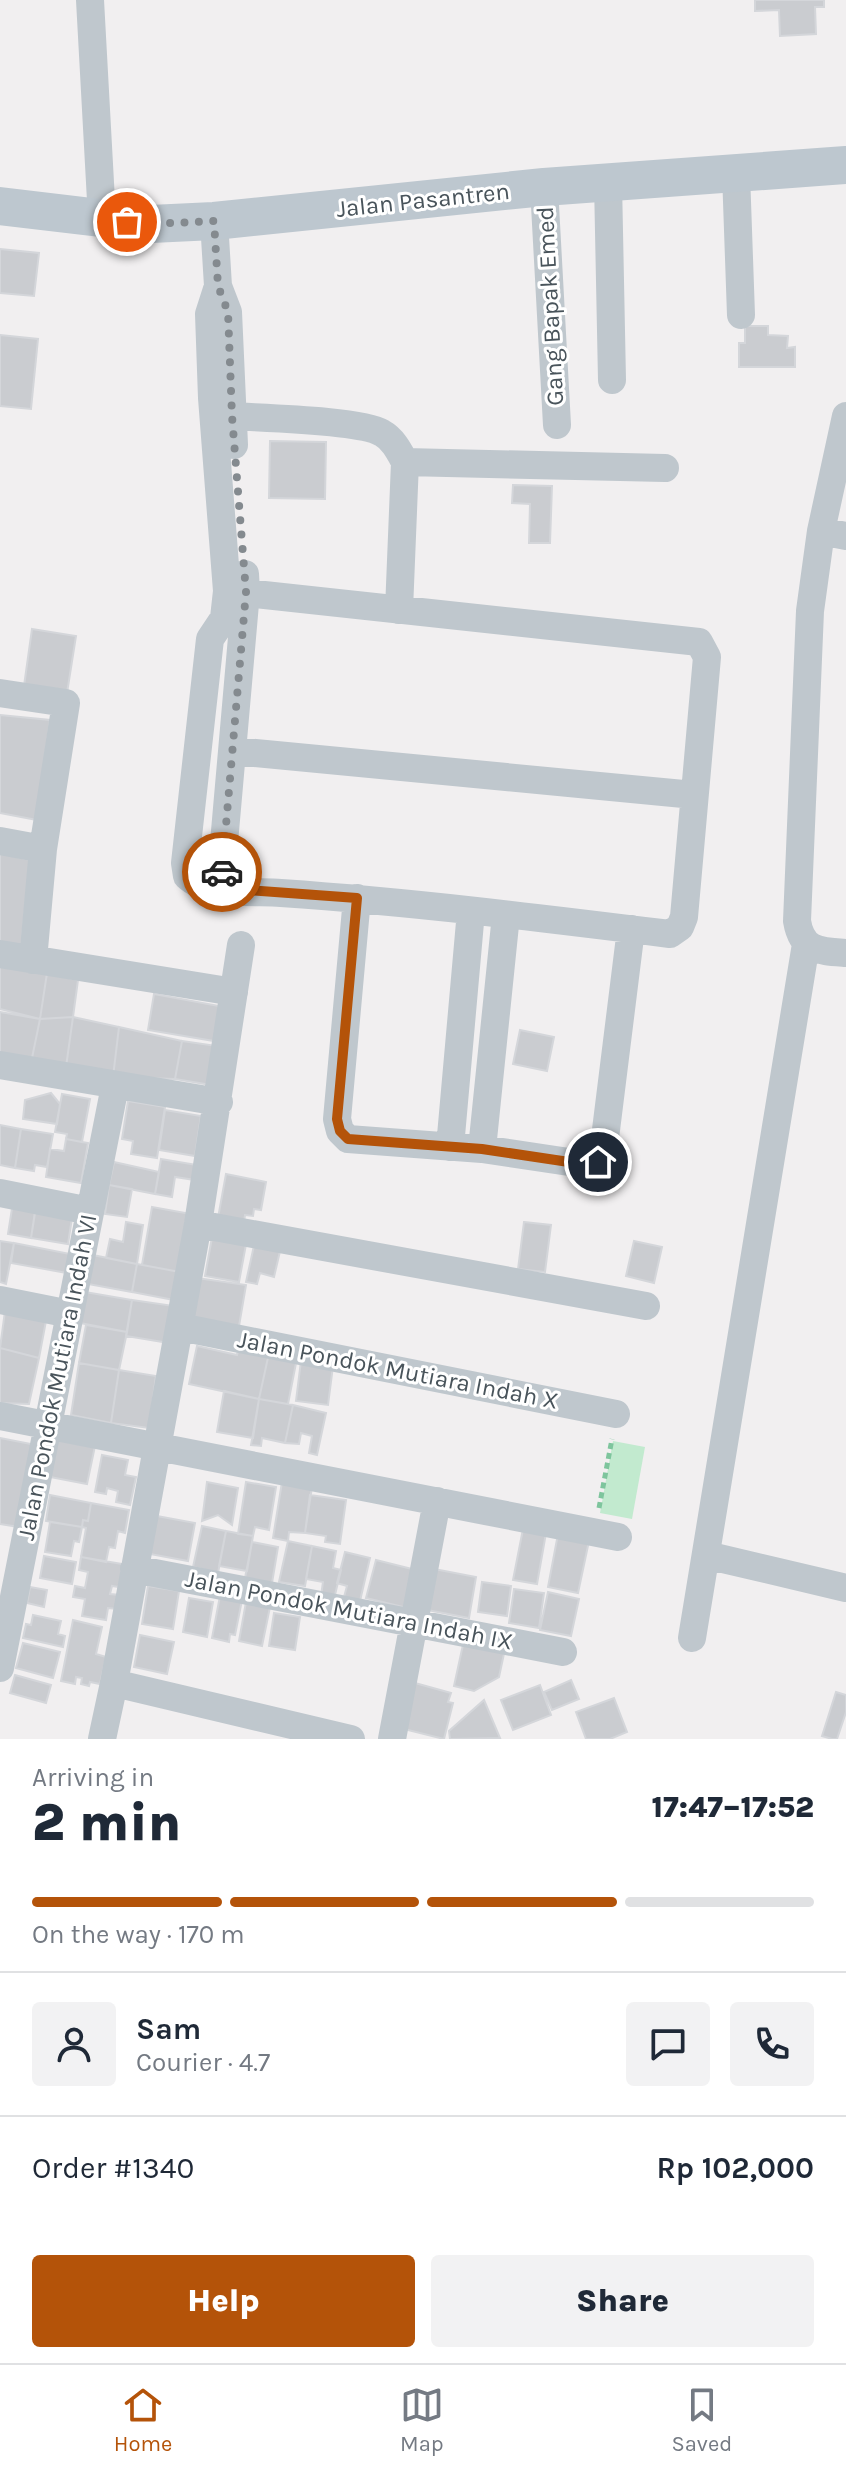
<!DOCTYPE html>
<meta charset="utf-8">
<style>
:root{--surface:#fff;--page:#f2f2f3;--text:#1f2937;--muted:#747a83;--line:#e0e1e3;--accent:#b45309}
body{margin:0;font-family:Karla,sans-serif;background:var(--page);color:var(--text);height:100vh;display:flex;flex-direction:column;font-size:30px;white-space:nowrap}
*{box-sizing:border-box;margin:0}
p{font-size:26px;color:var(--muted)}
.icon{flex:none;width:44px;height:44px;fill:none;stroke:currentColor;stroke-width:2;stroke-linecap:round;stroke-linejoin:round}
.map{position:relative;height:1739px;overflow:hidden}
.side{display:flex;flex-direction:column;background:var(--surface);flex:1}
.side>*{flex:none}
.pin{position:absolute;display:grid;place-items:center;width:68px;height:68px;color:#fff;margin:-34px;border:4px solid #fff;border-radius:50%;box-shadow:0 2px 8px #0007}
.courier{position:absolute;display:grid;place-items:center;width:80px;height:80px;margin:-40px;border:6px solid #b45309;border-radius:50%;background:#fff;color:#222;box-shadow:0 2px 10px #0007}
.overview em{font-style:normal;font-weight:800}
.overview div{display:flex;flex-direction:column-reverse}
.overview{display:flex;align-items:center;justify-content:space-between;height:136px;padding:0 32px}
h1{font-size:52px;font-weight:800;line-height:60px}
.bar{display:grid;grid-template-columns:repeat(4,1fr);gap:12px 8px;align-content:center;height:96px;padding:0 32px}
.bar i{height:10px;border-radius:6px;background:var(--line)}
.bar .active{background:var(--accent)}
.bar p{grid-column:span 4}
.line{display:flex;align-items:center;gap:20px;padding:0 32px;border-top:2px solid var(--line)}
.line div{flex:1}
.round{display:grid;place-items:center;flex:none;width:84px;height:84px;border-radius:8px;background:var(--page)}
.cta{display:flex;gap:16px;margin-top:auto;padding:16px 32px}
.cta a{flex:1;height:92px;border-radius:8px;background:var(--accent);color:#fff;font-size:32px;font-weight:800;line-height:92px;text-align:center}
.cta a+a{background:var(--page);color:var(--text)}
.tabs{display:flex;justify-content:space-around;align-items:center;height:112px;border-top:2px solid var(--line);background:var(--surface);font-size:22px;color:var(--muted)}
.tabs a{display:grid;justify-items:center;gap:4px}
.tabs .active{color:var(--accent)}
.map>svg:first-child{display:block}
.green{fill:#c2eacf}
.building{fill:#caccd0;stroke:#d4d6da;stroke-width:2}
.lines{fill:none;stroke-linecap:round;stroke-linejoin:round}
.path{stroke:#7ec59d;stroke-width:5;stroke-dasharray:6 4;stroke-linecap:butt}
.street{stroke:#bfc7cd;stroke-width:28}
.secondary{stroke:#bdc7cf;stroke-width:38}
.done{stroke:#848a8f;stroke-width:8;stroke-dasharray:0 14.4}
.route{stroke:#b45309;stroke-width:10}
.labels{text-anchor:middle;stroke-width:6;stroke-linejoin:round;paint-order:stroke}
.street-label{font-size:24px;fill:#49545b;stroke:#fff}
</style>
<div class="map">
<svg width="846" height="1739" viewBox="0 0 846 1739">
<rect width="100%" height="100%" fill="#f1eff0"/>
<path class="green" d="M613,1441L645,1447L632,1519L600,1513Z"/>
<path class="building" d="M755,0H824V7H815L816,34L780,36L779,10L755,11Z
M0,249L39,253L34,296L0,293Z
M745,326H768V335L788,336L787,348L795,347V367H739V343H745Z
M0,335L38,339L31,409L0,406Z
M270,441L326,442L325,499L269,498Z
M513,485L552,486L550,543H529L530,504L512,503Z
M32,629L76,636L67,693L24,686Z
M0,715L50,720L37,820L0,813Z
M0,853L30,860L21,948L0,944Z
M0,963L47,973L40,1019L0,1009Z
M47,973L78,980L73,1017L40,1019Z
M154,994L219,1006L214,1041L148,1030Z
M0,1012L40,1019L32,1058L0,1053Z
M73,1017L119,1027L113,1077L66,1067Z
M73,1017L66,1067L32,1058L40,1019Z
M119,1027L182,1041L175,1079L113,1077Z
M520,1030L554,1037L547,1071L513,1064Z
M182,1041L217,1046L211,1085L175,1079Z
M51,1093L60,1104L57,1124L23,1119L25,1100Z
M62,1094L90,1099L82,1142L66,1139L67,1134L55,1132Z
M128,1101L165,1107L157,1158L131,1154L133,1141L122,1139Z
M165,1110L201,1116L195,1156L159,1150Z
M0,1125L21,1129L15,1168L0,1165Z
M21,1129L53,1134L47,1167L35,1165L34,1171L15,1168Z
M66,1139L88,1143L81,1183L46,1177L50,1149L64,1151Z
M161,1159L197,1165L195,1180L175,1177L172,1197L155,1194Z
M114,1162L159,1172L155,1194L109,1185Z
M226,1174L266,1182L261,1210L254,1209L253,1216L245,1215L244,1223L218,1218Z
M109,1185L132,1189L127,1217L105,1214Z
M13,1202L35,1213L31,1238L8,1234Z
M36,1205L72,1218L68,1244L31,1238Z
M152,1207L191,1214L180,1272L142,1265Z
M126,1222L143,1225L137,1264L106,1258L110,1239L123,1242Z
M524,1222L551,1225L545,1272L518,1269Z
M213,1232L247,1239L239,1282L205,1276Z
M0,1241L14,1243L6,1284L0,1282Z
M255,1241L281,1247L274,1277L260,1273L257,1284L246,1282Z
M634,1241L662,1247L654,1283L626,1276Z
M14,1243L70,1254L67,1273L11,1263Z
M93,1255L137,1264L132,1292L88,1284Z
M137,1264L180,1272L174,1300L132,1292Z
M197,1278L246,1285L239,1326L190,1318Z
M85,1292L132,1300L127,1332L80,1323Z
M132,1300L174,1306L169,1343L126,1336Z
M5,1311L46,1321L39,1358L0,1348Z
M86,1325L127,1332L119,1370L79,1363Z
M197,1346L237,1355L239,1346L269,1353L259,1399L189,1384Z
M0,1348L39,1358L29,1404L0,1403Z
M269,1353L297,1358L288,1404L259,1399Z
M301,1361L333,1366L328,1405L296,1401Z
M79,1363L119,1370L111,1423L71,1415Z
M119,1370L156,1376L149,1428L111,1423Z
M224,1391L259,1399L253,1438L217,1432Z
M259,1399L293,1405L285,1443L262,1438L261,1446L251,1445Z
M293,1405L326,1413L317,1455L309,1453L312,1436L301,1433L299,1444L285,1443Z
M0,1438L36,1445L19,1527L0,1524Z
M58,1439L95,1446L87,1484L50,1477Z
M102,1455L128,1460L125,1475L136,1477L130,1505L116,1502L118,1491L107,1488L106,1494L95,1492Z
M207,1482L238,1488L232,1525L218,1515L202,1521Z
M246,1482L276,1487L269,1530L255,1527L253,1536L238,1534Z
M282,1482L312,1487L305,1533L289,1532L288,1541L273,1538Z
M50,1495L91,1503L88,1521L83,1520L82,1527L46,1521Z
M310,1495L346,1500L340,1544L325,1542L326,1536L305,1533Z
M91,1503L129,1510L125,1533L118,1531L115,1548L109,1547L106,1562L81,1557L86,1528L82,1527L83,1520L88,1521Z
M157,1516L195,1523L188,1561L150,1554Z
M50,1522L82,1527L79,1542L74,1541L71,1556L45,1552Z
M202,1526L226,1531L218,1573L193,1567Z
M523,1529L546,1533L537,1584L513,1580Z
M226,1531L253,1536L247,1571L219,1566Z
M558,1534L589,1541L578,1593L548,1587Z
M288,1541L312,1546L305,1586L279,1582Z
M252,1542L278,1547L272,1583L245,1578Z
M312,1546L336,1551L333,1568L341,1570L334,1599L321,1596L323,1582L306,1579Z
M345,1552L370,1558L360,1601L344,1597L347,1586L337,1583Z
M44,1556L76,1562L72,1584L40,1578Z
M81,1557L128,1565L118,1587L112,1586L110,1594L120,1595L117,1609L108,1608L106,1620L82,1616L85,1599L73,1597L75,1586L85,1588L88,1572L79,1570Z
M376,1560L416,1570L407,1608L366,1598Z
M429,1568L476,1577L469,1618L422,1609Z
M482,1582L511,1586L507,1616L478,1612Z
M148,1586L179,1591L173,1629L142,1624Z
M30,1587L47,1590L44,1607L27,1603Z
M514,1589L544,1593L539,1628L509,1623Z
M548,1592L579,1599L571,1636L540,1630Z
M220,1596L242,1600L235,1635L230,1634L229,1642L212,1638Z
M189,1598L213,1602L207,1637L183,1632Z
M246,1602L270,1607L262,1646L239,1641Z
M274,1613L300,1617L295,1650L269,1646Z
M33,1615L61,1621L58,1634L65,1636L63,1647L23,1638L26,1624L31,1625Z
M73,1620L102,1627L96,1654L106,1657L100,1684L90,1682L89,1686L81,1684L82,1678L76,1677L75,1684L61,1681Z
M140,1635L174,1642L167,1674L134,1667Z
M464,1640L505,1649L499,1677L474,1691L454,1686Z
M23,1643L60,1652L53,1678L16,1668Z
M15,1675L51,1685L46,1703L10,1693Z
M571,1680L579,1699L552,1710L544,1692Z
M415,1683L451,1693L448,1702L453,1703L444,1739L404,1729Z
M540,1685L551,1715L513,1730L501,1700Z
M836,1692L846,1695V1712L837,1739H832L822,1736Z
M614,1698L627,1732L610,1739H586L576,1712Z
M484,1700L500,1738L450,1739L449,1731Z"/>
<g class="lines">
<path class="path" d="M599,1508L612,1439"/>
<path class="street" d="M90,0L102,219
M736,173L741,315
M608,182L612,380
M544,187L557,425
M214,221L218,286L228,312L234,445
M218,286L209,314L212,398L227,591L224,618L210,639L185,863L187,876C208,896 253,891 281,893C411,902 541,918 670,934L680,927L684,917L707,657L699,642L227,591
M232,416C261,418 361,420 382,433C393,439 399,451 405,462L399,610
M846,416L821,531L810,611L797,921C802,951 819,951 846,953
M405,462L665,468
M821,531L846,536
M0,693L66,703L43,849L33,960
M234,751L694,795
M0,841L43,849
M220,888L246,592L245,574
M357,898L337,1119L340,1131L348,1139L482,1149L589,1165L598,1162L603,1154L631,929
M0,954L234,992
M0,1065L219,1102
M450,1147L471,911
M482,1149L506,915
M0,1193L90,1211
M198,1224L646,1306
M0,1300L70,1314
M180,1327L616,1414
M0,1416L618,1537
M706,1555L846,1588
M134,1569L563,1652
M692,1638L806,944
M0,1668L115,1086
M114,1683L351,1739
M102,1739L114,1683L198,1224L241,945
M392,1739L437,1501"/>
<path class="secondary" d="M0,206L151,224L214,221L544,187L846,165"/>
</g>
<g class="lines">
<path class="done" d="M127,222L151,224L214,221L218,286L228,312L232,416L246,592L222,872"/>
<path class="route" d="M222,872L220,888L357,898L337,1119L340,1131L348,1139L482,1149L589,1165L598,1162"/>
</g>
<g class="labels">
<g class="street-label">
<text transform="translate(423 200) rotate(-6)" y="8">Jalan Pasantren</text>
<text transform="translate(550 306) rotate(-93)" y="8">Gang Bapak Emed</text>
<text transform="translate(398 1370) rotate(11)" y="8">Jalan Pondok Mutiara Indah X</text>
<text transform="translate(57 1377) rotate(-79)" y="8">Jalan Pondok Mutiara Indah VI</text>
<text transform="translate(349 1610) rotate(11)" y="8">Jalan Pondok Mutiara Indah IX</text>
</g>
</g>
</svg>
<div class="pin" style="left:127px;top:222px;background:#ea580c"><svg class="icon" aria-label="bag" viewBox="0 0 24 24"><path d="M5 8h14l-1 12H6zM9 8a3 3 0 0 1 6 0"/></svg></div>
<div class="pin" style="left:598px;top:1162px;background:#1f2937"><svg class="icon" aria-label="home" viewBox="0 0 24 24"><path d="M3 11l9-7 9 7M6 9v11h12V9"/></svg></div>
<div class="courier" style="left:222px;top:872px"><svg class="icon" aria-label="car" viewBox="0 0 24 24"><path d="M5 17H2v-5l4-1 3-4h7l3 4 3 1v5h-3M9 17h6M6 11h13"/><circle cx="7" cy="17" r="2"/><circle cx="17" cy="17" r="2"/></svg></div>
</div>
<section class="side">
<div class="overview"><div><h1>2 min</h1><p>Arriving in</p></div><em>17:47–17:52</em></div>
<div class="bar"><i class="active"></i><i class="active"></i><i class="active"></i><i></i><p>On the way · 170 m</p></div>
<div class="line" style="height:144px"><a class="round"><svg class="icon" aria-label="person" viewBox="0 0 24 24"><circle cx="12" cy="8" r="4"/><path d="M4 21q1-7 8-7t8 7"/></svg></a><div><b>Sam</b><p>Courier · 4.7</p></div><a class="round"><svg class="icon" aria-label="chat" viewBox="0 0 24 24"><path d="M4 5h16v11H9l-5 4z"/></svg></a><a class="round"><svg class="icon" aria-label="phone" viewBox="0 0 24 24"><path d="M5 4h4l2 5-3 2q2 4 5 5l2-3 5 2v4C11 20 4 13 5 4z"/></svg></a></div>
<div class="line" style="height:104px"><div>Order #1340</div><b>Rp 102,000</b></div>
<div class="cta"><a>Help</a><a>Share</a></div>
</section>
<nav class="tabs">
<a class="active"><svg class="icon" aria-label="home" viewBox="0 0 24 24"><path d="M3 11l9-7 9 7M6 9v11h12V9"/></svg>Home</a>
<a><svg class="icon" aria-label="map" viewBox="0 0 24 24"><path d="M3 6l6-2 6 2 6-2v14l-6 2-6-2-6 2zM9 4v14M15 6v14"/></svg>Map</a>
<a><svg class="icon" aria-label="saved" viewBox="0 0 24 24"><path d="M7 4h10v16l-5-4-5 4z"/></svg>Saved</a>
</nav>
